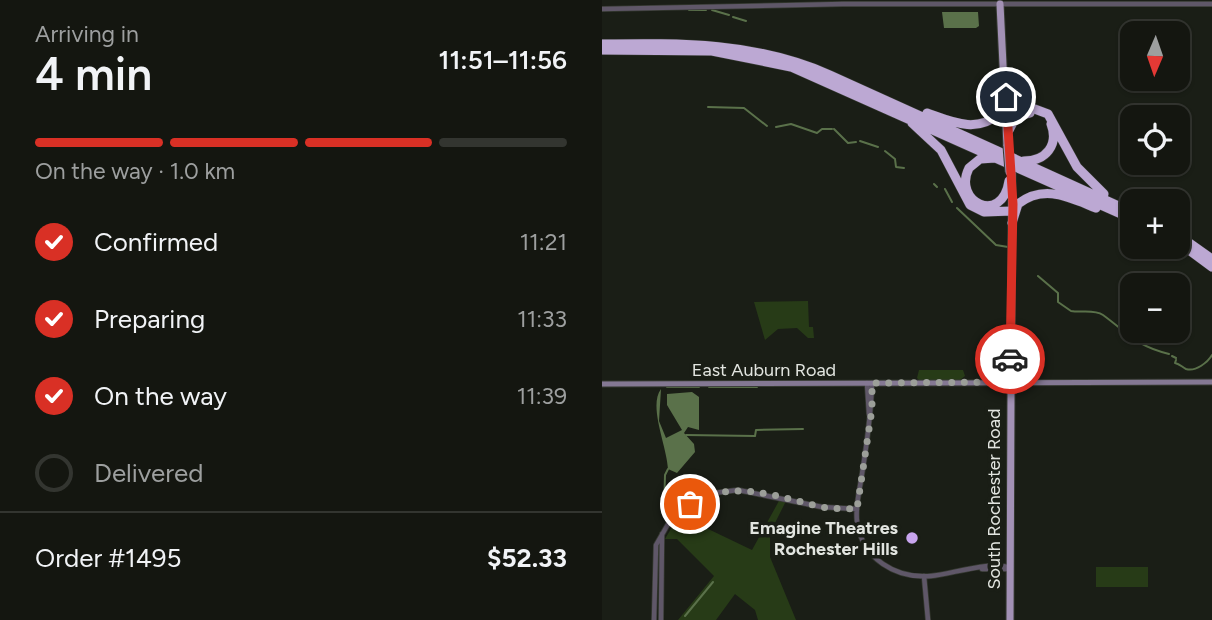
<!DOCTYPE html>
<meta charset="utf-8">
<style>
:root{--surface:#141610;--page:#1d1f19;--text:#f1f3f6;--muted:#9d9f9f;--line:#333530;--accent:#d93025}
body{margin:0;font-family:Figtree,sans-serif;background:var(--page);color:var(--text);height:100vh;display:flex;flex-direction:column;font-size:26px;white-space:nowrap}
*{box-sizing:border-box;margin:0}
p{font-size:23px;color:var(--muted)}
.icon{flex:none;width:38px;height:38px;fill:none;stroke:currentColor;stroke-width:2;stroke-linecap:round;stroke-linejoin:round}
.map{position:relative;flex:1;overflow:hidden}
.drawer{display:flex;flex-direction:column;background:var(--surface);width:602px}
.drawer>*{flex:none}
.needle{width:46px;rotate:182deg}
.buttons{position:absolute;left:518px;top:21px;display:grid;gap:14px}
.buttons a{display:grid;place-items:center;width:70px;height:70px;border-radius:14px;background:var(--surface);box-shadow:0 2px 5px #0004,0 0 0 2px var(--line);font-size:35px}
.pin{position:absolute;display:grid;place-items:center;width:60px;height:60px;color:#fff;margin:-30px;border:4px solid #fff;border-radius:50%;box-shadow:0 2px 7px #0007}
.courier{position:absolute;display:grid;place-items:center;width:70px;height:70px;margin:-35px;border:5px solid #d93025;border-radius:50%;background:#fff;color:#222;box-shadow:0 2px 9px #0007}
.head em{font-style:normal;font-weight:600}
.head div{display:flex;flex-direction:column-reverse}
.head{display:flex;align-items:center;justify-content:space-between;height:119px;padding:0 35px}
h1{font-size:46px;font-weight:600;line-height:52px}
.bar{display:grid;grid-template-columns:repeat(4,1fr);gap:10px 7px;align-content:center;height:84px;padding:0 35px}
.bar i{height:9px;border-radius:5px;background:var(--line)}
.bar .active{background:var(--accent)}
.bar p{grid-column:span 4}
.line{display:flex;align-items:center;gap:18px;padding:0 35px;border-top:2px solid var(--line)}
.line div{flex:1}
ol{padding:0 35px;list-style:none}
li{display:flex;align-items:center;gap:21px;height:77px}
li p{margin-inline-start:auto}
li .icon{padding:7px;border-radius:50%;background:var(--accent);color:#fff;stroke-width:4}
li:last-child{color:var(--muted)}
li i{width:38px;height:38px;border:4px solid var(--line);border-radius:50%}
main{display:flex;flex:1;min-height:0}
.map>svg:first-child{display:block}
.green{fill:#273b17}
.water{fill:#5a714a}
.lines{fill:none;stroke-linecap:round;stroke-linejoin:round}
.stream{stroke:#5a714a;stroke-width:2}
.tertiary-casing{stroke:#363a32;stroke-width:6}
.secondary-casing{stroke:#363a32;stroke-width:7}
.primary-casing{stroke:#363a32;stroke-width:9}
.motorway-casing{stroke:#363a32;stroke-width:10}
.tertiary{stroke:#5f5768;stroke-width:4.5}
.secondary{stroke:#847893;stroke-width:5}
.primary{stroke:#a291b5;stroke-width:7}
.motorway{stroke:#bca8d3;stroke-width:9}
.primary-bridge-casing{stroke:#363a32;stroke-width:9;stroke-linecap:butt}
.primary-bridge{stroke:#a291b5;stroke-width:7}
.done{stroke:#9c9f99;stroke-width:7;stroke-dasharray:0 12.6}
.route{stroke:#d93025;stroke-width:9}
.poi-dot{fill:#c8a5ee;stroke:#1a1e16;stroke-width:2.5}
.labels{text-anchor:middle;stroke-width:7;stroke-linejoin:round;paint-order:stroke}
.street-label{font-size:18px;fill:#e2e5e0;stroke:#1a1e16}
.poi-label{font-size:18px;font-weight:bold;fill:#e2e5e0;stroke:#1a1e16;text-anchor:end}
</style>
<main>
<section class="drawer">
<div class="head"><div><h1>4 min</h1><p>Arriving in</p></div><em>11:51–11:56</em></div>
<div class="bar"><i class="active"></i><i class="active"></i><i class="active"></i><i></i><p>On the way · 1.0 km</p></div>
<ol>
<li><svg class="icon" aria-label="check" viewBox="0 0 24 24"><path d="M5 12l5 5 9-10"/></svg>Confirmed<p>11:21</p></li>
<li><svg class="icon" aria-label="check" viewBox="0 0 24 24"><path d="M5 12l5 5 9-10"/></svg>Preparing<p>11:33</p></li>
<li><svg class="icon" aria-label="check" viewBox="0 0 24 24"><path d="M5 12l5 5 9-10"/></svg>On the way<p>11:39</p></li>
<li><i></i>Delivered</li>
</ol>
<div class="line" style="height:91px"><div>Order #1495</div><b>$52.33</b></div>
</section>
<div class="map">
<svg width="610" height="620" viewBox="0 0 610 620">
<rect width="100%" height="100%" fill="#1a1e16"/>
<path class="green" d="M206,301L207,327H211L212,338H206L195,328L176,329L163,340L152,302Z
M317,370H361L363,376L358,380H317L315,378Z
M178,499L184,501L168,533V557L194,620H156L153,610L133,594L114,620H76L112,576L75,539H63L77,515L150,550Z
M494,567H546V587H494Z"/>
<path class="water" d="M340,12H376L377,26L374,28H342Z
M59,389L57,421L64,438L80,430L65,405V394L90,392L97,397V430L86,427L82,433L92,444L93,452L75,473L66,469C65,446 46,406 59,389Z"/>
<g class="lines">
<path class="stream" d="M87,10H104
M110,10L127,15
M131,17L144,21
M106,107L142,108L165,126
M174,127L189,124L215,133L220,129H230
M232,129L246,143L254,142
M258,141L276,147
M283,151L293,159L294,167L302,168
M332,184L335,187
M343,189L350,202
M355,208L394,245L406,247
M436,276L456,293V302L469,311C479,313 492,309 501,315C527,334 534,346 567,354
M570,356L574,358
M574,360L573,363C578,364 580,367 584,369C594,372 606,362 610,355
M65,387H97
M107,387H155
M84,435L153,436L154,430L201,429
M62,512L63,475L66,469
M76,518L99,529
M83,616L111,582"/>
<defs>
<path id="tertiary" d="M0,9L241,4H610
M265,383L267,414
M270,383C269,414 265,443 260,474C258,489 253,506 255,521C260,559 294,579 329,576C350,574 390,560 408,568
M380,569H406
M322,576L326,620
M52,620L54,545L69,519L91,502L112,493L136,490L220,507L255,509
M59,620L60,534"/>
<path id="secondary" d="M0,384L610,382"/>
<path id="primary" d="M398,4L405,146
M408,620L410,173"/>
<path id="motorway" d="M0,44C79,43 154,42 228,75L530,212
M0,50L110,51L189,67L530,219
M405,109L430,108L446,114L475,167L502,194
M325,113C350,122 375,134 398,113L404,97
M310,123L339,150L368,205L382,212L410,211
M407,130L414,117L428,113
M393,158L378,159L367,168C350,202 400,226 407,181
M422,161C444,161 457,145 449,124
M410,223L416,204C442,184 466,197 494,208
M576,235L610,259
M576,242L610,267"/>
</defs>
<use href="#tertiary" class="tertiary-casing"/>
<use href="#secondary" class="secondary-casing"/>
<use href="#primary" class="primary-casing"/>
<use href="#motorway" class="motorway-casing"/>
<use href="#tertiary" class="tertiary"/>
<use href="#secondary" class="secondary"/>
<use href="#primary" class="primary"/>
<use href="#motorway" class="motorway"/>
<defs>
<path id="primary-bridge" d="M405,146L407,172"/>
</defs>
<use href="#primary-bridge" class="primary-bridge-casing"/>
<use href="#primary-bridge" class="primary-bridge"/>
</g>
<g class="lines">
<path class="done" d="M88,504C130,479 173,496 216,506C229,510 242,508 255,509L270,409V383L408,382V359"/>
<path class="route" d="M404,97L411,204L408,359"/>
</g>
<circle class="poi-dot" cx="310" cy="538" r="7"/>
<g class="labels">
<g class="street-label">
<text x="162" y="376">East Auburn Road</text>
<text transform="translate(392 499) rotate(-90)" y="6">South Rochester Road</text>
</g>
<g class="poi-label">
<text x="296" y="534">Emagine Theatres<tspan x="296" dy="21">Rochester Hills</tspan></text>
</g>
</g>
</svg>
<div class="buttons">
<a><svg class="needle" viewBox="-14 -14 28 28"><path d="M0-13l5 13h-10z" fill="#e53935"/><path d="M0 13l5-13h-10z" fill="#9d9f9f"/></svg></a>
<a><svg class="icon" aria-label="locate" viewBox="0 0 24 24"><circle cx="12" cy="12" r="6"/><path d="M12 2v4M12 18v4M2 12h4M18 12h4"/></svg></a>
<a>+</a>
<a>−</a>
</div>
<div class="pin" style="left:88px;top:504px;background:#ea580c"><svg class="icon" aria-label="bag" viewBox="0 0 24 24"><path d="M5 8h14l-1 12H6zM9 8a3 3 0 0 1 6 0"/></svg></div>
<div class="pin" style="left:404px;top:97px;background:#1f2937"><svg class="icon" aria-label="home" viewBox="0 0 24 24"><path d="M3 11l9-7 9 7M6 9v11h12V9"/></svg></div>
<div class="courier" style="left:408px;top:359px"><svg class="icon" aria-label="car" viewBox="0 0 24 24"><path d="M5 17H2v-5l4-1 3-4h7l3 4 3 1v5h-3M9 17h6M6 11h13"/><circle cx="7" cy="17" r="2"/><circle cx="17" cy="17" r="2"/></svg></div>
</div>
</main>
